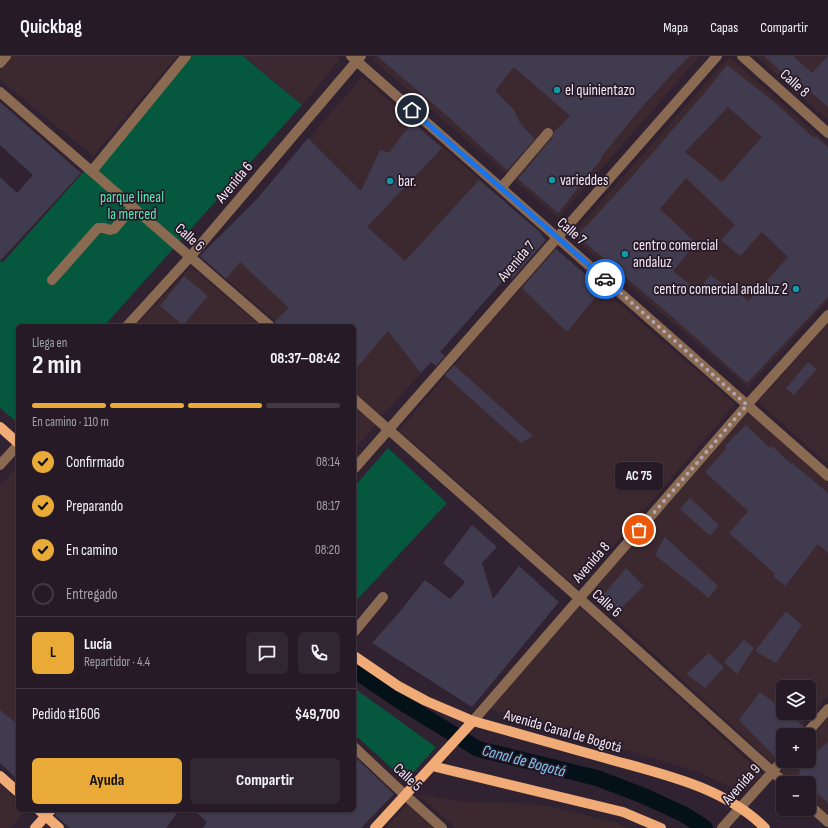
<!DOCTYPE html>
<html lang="es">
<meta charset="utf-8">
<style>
:root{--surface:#251a26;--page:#312732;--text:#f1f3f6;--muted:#a3a1a7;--line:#423843;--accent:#eaaa38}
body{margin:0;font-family:"Sofia Sans Condensed",sans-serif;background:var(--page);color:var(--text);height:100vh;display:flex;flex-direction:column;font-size:15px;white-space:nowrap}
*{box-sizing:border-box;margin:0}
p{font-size:13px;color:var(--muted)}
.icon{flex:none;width:22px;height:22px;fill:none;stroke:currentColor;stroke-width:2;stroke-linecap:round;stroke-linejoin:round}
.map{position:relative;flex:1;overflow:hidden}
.side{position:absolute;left:16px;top:268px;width:340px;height:488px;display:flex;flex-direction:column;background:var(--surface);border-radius:6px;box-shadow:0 1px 3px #0004,0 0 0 1px var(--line)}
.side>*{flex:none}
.buttons{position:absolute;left:776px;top:624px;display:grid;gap:8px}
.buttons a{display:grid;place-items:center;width:40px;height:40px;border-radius:6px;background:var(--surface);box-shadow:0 1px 3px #0004,0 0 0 1px var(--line);font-size:20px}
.pin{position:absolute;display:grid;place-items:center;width:34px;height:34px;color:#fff;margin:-17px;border:2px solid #fff;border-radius:50%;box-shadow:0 1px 4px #0007}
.courier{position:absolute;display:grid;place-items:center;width:40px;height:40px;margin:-20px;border:3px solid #1a73e8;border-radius:50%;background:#fff;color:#222;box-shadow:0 1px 5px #0007}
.bubble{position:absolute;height:28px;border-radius:6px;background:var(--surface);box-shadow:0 1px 3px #0004,0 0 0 1px var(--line);font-size:13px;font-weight:700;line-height:28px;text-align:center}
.summary em{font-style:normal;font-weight:700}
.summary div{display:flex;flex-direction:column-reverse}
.summary{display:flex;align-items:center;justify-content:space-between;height:68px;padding:0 16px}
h1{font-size:26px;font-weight:700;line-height:30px}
.bar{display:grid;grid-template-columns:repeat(4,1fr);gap:6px 4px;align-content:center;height:48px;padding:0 16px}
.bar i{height:5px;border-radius:3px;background:var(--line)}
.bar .current{background:var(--accent)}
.bar p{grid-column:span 4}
.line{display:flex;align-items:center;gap:10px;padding:0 16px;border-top:1px solid var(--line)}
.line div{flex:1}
.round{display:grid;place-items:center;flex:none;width:42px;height:42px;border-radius:6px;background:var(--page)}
ol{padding:0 16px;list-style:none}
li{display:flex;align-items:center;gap:12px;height:44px}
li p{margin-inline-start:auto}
li .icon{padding:4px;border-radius:50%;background:var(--accent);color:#111;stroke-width:4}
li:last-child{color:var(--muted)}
li i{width:22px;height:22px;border:2px solid var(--line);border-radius:50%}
.primary-button{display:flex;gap:8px;margin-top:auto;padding:8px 16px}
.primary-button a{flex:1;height:46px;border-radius:6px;background:var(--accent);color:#111;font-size:16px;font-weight:700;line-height:46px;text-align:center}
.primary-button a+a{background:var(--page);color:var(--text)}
header{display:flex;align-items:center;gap:24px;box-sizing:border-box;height:56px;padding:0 20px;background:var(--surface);border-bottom:1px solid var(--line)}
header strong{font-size:19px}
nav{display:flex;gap:22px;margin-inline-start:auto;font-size:14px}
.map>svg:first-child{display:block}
.commercial{fill:#3c292f;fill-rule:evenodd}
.green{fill:#05573d}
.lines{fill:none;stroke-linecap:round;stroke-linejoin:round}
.canal{stroke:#051119;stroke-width:16}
.building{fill:#413b4f;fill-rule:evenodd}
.minor{stroke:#8b6a52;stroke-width:10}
.major{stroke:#f0ab77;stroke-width:10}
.done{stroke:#b0a5b1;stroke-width:4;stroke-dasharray:0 7.2}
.route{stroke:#1a73e8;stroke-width:5}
.culture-dot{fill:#0f9aa8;stroke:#271928;stroke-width:1.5}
.labels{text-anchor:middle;stroke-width:3.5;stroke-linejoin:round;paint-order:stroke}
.street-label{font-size:15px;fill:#f5ebf6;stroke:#271928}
.poi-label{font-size:15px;fill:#f5ebf6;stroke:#271928;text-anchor:start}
.park-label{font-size:15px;fill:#53edb3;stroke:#271928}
.water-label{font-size:16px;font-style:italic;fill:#84caf4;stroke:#271928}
</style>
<header>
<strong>Quickbag</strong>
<nav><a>Mapa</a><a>Capas</a><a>Compartir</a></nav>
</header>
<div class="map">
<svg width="828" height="772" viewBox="0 0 828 772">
<rect width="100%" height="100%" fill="#312232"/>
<path class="commercial" d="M11,0H177L93,100L0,24V13Z
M244,0H336L340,3L302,49Z
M376,0H700L558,162L373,4Z
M756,0H828V64Z
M729,1L828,88V245L748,331L571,180Z
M362,21L542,178L516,210L382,360L354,336V270H281L200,200L257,143Z
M555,192L735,348L577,532L399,374L455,309L479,277L523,230L531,217Z
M191,211L261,270H135Z
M828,267V408L758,346Z
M354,349L376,368L354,393Z
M749,354L828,424V639L795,679H783V693L772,707L588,537ZM783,631H809V657H783Z
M18,409V724L0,707V430Z
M578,549L762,718L743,737L702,717L487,652Z
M828,661V758L809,741V727H794L781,716L791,705H809V683Z
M0,728L18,745V754H26L10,772H0Z
M419,739L464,746L521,747L547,750L617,767L628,772H456Z
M409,746L437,772H386Z"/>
<path class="green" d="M187,0H243L302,49L104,270H18V367L0,352V206L4,205Z
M388,392L447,447L354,547V431Z
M354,632L436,691L406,725L354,678Z"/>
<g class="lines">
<path class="canal" d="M354,614L401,646L478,693L597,722L644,740L685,759L705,772"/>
</g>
<path class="building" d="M377,0H690L672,18L642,51L601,101L602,102L558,157L518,123L553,81L554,76L570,60L514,11L495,35L514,54L520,67L535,83L507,114L445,58Z
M764,0H793L812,17L828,0V51L797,24L794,27Z
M727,9L773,45L814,82L816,80L828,92V241L747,327L662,252L577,180L629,124L707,34ZM728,51L762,81L722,126L685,96ZM686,122L735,169L721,184L740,200L762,176L788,201L749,245L710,219L698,235L673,215L696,187L660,153Z
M0,46L81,117L0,205V121L17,137L33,119L0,89Z
M412,66L442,92L367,171L405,205L479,124L542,178L541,179L546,184L512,223L508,219L440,296L445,300L436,310L431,306L421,317L388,275L354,315V270H276L275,265L289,252L240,206L226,223L200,200L257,143L308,82L361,135L380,94L389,97Z
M556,193L602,233L567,276L522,232Z
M184,220L208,240L183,269L160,250Z
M808,306L817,313L794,339L786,332Z
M454,309L533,380L521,387L507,375L445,319Z
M746,369L770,392L772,390L791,408L792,407L828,437V497L818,488L785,530L773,520L775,518L729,477L748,455L705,416L727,392L725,390Z
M690,442L719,469L710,480L680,453Z
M472,469L497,491L482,507L493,543L519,510L559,546L472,651L372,587L397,559L425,524L450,543L465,526L443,507Z
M665,481L718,530L709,542L655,499Z
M626,512L644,530L619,554L602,540Z
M786,555L802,569L776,607L755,595Z
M744,584L754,592L737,618L724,606Z
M709,597L724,611L705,632L686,618Z
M760,636L783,654V657H786L803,670L795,679H783V693L776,702L739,664Z
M0,654L18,669V724L0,707Z
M828,686V747L809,730V727H806L799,721L800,710L806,705H809V702Z
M354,700L394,738L361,772H203L207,766L194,754H354Z
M57,754H179L166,772H70L55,759Z"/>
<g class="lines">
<path class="minor" d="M351,0L828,420
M742,0L828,77
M0,7L6,0
M0,36L270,270
M92,115L186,0
M501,132L548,77
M52,224L98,172H104L110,174L114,173L133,151
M127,270L190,201L361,0
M354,343L579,542L785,727
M0,409L18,389
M354,413L717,0
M354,576L383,541
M473,665L747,349L828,259
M805,679L828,653
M354,691L405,739L442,772
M809,749L828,766
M722,772L783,704"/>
<path class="major" d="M0,371L18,387
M354,600L398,630L426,645L473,665C517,677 561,690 605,702C661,718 723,730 765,772
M432,710L623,756L661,772
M0,720L18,736
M39,754L59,772
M35,772L51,754
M375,772L473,665"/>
</g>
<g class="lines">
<path class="done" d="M605,223L747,349L639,474"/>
<path class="route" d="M412,54L605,223"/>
</g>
<g class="culture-dot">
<circle cx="557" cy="34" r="4"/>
<circle cx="552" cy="124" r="4"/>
<circle cx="390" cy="125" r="4"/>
<circle cx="625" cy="198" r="4"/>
<circle cx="796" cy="233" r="4"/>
</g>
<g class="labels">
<g class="street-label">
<text transform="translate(795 27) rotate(42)" y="5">Calle 8</text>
<text transform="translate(234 126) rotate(-50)" y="5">Avenida 6</text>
<text transform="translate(572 175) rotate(41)" y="5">Calle 7</text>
<text transform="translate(190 181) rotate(41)" y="5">Calle 6</text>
<text transform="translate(516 205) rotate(-49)" y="5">Avenida 7</text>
<text transform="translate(591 506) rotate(-49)" y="5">Avenida 8</text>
<text transform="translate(607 547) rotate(42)" y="5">Calle 6</text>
<text transform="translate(563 675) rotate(16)" y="5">Avenida Canal de Bogotá</text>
<text transform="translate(408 721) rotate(43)" y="5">Calle 5</text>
<text transform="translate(741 728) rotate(-48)" y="5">Avenida 9</text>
</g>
<g class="poi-label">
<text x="565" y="39">el quinientazo</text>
<text x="560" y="129">varieddes</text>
<text x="398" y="130">bar.</text>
<text x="633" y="194">centro comercial<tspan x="633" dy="17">andaluz</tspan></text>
<text x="788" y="238" text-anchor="end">centro comercial andaluz 2</text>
</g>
<g class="park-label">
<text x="132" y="146">parque lineal<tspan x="132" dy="17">la merced</tspan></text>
</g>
<g class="water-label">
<text transform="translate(524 704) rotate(15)" y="6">Canal de Bogotá</text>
</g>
</g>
</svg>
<div class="buttons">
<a><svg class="icon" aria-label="layers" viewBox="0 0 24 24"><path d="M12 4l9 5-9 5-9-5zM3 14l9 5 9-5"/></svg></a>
<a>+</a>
<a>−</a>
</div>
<div class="pin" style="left:639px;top:474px;background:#ea580c"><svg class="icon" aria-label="bag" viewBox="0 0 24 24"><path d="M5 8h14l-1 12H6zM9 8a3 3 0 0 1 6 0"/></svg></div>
<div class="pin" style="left:412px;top:54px;background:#1f2937"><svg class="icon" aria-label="home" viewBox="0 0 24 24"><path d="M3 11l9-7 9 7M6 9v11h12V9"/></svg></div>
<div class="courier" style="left:605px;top:223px"><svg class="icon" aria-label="car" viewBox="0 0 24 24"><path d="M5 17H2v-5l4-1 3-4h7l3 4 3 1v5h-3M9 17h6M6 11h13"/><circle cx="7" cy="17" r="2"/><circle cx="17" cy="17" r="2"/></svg></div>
<div class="bubble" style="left:615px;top:406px;width:48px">AC 75</div>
<section class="side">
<div class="summary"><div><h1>2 min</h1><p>Llega en</p></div><em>08:37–08:42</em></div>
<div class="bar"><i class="current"></i><i class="current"></i><i class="current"></i><i></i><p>En camino · 110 m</p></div>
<ol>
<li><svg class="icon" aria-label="check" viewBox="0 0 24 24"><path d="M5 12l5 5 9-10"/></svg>Confirmado<p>08:14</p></li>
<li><svg class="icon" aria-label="check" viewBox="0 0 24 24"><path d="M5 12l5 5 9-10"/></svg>Preparando<p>08:17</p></li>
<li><svg class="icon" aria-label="check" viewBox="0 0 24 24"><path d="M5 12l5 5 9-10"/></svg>En camino<p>08:20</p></li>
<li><i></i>Entregado</li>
</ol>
<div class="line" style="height:72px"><b class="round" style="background:var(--accent);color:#111">L</b><div><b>Lucía</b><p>Repartidor · 4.4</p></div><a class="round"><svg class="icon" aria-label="chat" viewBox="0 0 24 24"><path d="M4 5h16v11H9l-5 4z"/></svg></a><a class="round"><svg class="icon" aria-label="phone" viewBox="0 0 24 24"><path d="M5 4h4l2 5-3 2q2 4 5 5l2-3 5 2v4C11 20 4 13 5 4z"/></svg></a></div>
<div class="line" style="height:52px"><div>Pedido #1606</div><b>$49,700</b></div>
<div class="primary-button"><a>Ayuda</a><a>Compartir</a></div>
</section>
</div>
